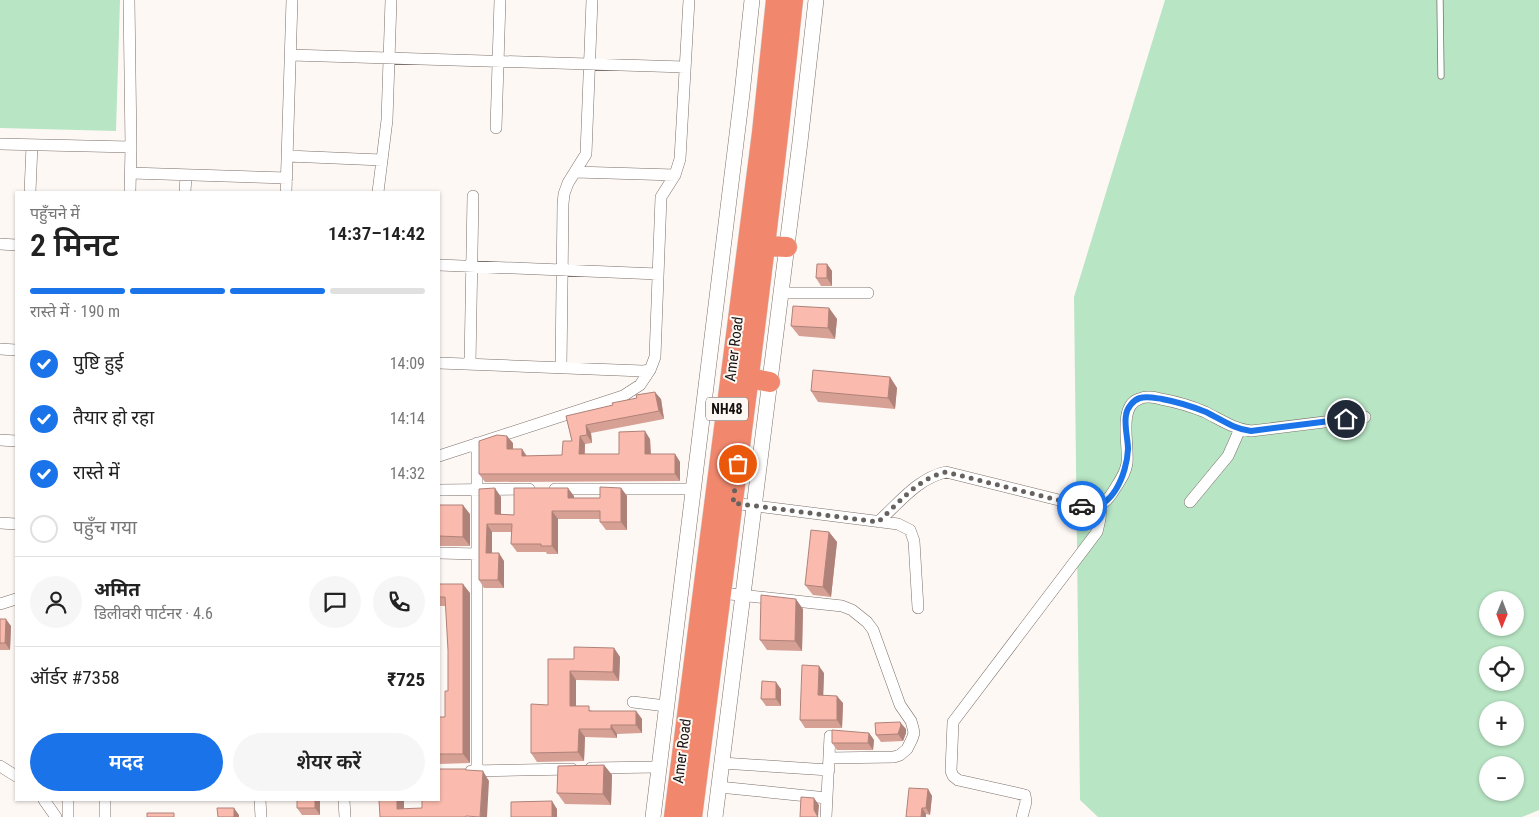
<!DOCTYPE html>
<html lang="hi">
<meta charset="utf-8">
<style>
:root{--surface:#fff;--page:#f6f6f6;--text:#222;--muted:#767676;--line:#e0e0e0;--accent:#1a73e8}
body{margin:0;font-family:"Roboto Condensed","Noto Sans Devanagari",sans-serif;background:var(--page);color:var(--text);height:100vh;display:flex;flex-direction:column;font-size:19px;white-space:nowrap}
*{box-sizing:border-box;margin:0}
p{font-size:16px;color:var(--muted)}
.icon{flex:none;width:28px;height:28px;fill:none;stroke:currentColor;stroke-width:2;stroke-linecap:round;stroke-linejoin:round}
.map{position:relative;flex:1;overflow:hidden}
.drawer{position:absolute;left:15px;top:191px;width:425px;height:610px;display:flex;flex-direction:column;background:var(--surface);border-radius:0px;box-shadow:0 1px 4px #0004}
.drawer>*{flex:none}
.needle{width:32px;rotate:181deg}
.buttons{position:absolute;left:1479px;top:591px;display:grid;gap:10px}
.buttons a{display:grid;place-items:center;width:45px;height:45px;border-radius:50%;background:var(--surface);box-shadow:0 1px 4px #0004;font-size:25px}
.pin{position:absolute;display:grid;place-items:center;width:42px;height:42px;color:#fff;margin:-21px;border:2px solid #fff;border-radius:50%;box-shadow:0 1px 5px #0007}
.courier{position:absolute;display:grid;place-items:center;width:50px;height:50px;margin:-25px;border:4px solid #1a73e8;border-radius:50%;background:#fff;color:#222;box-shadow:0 1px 6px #0007}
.overview em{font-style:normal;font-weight:600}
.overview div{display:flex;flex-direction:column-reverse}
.overview{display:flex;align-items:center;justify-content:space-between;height:85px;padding:0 15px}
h1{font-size:32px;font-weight:600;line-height:38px}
.bar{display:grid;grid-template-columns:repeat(4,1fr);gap:8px 5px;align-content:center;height:60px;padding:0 15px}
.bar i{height:6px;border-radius:4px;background:var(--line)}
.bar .selected{background:var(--accent)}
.bar p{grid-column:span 4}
.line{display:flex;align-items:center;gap:12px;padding:0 15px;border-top:1px solid var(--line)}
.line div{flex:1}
.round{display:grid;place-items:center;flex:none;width:52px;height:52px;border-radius:26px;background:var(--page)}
ol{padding:0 15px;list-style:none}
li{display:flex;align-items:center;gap:15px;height:55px}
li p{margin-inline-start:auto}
li .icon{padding:5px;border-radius:50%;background:var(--accent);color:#fff;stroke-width:4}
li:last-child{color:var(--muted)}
li i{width:28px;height:28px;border:2px solid var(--line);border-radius:50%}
.button{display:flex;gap:10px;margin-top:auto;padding:10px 15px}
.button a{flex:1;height:58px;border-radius:30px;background:var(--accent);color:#fff;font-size:20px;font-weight:600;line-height:58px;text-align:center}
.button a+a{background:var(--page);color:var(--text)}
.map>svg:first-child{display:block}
.green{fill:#b8e5c4;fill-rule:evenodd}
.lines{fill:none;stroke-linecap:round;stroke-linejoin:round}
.lane-casing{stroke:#7b6f69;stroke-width:7}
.street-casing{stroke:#7b6f69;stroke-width:12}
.secondary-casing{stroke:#7b6f69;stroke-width:16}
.highway-casing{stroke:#d5d4d4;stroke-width:21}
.lane{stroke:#fff;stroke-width:5.5}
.street{stroke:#fff;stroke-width:11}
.secondary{stroke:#fff;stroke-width:15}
.highway{stroke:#f1886e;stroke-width:20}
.wall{fill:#d7a095}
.shaded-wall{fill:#af8279}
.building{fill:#fabaad;stroke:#af8279}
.done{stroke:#676260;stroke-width:5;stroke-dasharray:0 9}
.route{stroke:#1a73e8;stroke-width:6}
.labels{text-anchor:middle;stroke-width:4;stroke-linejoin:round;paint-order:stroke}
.shield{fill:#fef8f5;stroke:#5c5755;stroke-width:1}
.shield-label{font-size:14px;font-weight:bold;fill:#161210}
.street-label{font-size:15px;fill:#161210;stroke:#fef8f5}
</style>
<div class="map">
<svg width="1539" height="817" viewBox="0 0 1539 817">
<rect width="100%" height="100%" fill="#fef8f5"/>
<path class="green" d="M0,0H120L116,131L0,128Z
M1165,0H1539V810L1522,817H1098L1080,800L1074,297ZM1488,600H1515V628H1488ZM1488,655H1515V682H1488ZM1488,710H1515V738H1488ZM1488,765H1515V792H1488Z"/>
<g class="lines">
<defs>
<path id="lane" d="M1440,0L1441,76"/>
<path id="street" d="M129,0L131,147L130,192
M291,55L685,67
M496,128L500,0
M0,144L131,147
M287,156L382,160
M575,172L675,175
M131,173L287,178
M30,192L32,145
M185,192L186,176
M286,192L292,0
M378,192L387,120L391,0
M0,244L16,245
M439,265L658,274
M781,293H868
M0,349L16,350
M439,363L643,371L650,370L655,357L661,197L675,175L680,159L689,0
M470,364L473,196
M561,367L563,204L564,194L568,183L586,154L592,0
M0,440L16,441
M477,443V771
M439,456L623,396L640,385L650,370
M555,489H693
M439,490L529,489
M1190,502L1228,456L1240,429
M733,503L898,524L910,530L914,541L918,608
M878,522C899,503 918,478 946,472L1087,507C1104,505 1107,502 1116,487C1121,479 1126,472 1127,463C1129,445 1118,406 1139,399C1146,396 1154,397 1161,399C1177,402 1191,406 1205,412C1221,420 1234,429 1251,431L1365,417
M0,523L16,524
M439,553L477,554
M721,593L842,606L852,610L867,622L873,630L900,705L911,721L913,728L914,733L912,739L907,749L900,755L894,757L829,758
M0,604L16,599
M633,702L666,706
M722,763L829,770
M0,766L16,776
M591,768L659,767
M471,771L572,769
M719,787L827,798
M44,800L56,817
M68,800V817
M105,800V817
M260,800L261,817
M344,800L345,817
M826,817L830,736
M1022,817L1026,802L1025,795L958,780L953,776L951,771L953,722L1097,532L1100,519L1101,505"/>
<path id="secondary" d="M653,817L742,94L752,0
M715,817L800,142L816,0"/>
<path id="highway" d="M765,246L787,247
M749,378L770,382
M674,817L762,133L776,0
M692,817C727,545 764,273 793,0"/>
</defs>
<use href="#lane" class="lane-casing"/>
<use href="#street" class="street-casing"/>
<use href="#secondary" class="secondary-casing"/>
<use href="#highway" class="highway-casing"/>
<use href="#lane" class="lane"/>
<use href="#street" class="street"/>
<use href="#secondary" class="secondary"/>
<use href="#highway" class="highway"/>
</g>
<path class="wall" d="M827,264L832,271V286H821L816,278Z
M829,308L837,319L835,339L799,336L791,326Z
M890,377L897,388L895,409L818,402L811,391Z
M661,399L664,419L591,433L592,443L585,444V454H619L650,439L651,454H675L680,462V481L485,482L479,474L513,443V449H522L527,456L562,455L572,441L566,416Z
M621,488L627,496V530H606L600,522V519H558V554H547L546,552H517L511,544L512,532H492V553L504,561V588H484L479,580V489L501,497V514L514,515L574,496V498H600Z
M439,505L470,514V546H439Z
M829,532L837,542L831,597L813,595L805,585Z
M439,559L440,561V584L470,593V763L439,764V717H445L448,691V650L446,606H439Z
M803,609L802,651L767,650L760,640Z
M0,619L11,626L10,650H0Z
M614,648L620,657L619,681L576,680V706L593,711H636L642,719V733L617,734V738L585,737L584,761L537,762L531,753L548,705L574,659Z
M824,673L823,695L843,703L842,728H805L800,720Z
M781,689V706H766L761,699Z
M906,729V733L903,741L881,742L876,735Z
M869,733L874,740L873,750H837L832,743Z
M604,765L612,775L611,805L565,804L557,793Z
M928,789L932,796L930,815L926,814V817H906Z
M320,800V815H302L297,808Z"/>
<path class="shaded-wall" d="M827,264L832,271V286L827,278Z
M829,308L837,319L835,339L828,328Z
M890,377L897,388L895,409L888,398Z
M655,392L661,399L664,419L659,411Z
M586,425L591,433L592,443L587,435Z
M645,431L650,439L651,462L645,454Z
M507,436L513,443V457L507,449Z
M580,436L585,444L584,462L579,454Z
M522,449L527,457L522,456Z
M675,454L680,462V481L675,474Z
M495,488L501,497V523L495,514Z
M568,488L574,496V507L568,498Z
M621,488L627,496V530L621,522Z
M463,505L470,514V546L463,537Z
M552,511L558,519V554L552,546Z
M487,524L492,532V561L486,553Z
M829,532L837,542L831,597L823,587Z
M499,553L504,561V588L498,580Z
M439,559L440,561L439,593Z
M463,584L470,593V763L463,754Z
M796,599L803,609L802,651L795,641Z
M6,619L11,626L10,650L5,643Z
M614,648L620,657L619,681L613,672Z
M819,666L824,673L823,703L818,695Z
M570,671L576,680V714L570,706Z
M776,682L781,689V706L776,699Z
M837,696L843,703L842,728L837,720Z
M636,711L642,719V733L636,725Z
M900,722L906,729V733L903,741L898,734Z
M611,725L617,734V738L611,729Z
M579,729L585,737L584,761L578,752Z
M869,733L874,740L873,750L868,743Z
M604,765L612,775L611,805L603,794Z
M483,771L489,781L487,817H480Z
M928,789L932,796L930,815L926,808Z
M814,798L819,805L818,817L814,810Z
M315,800H320V815L315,808Z
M397,800H404V817L397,809Z
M552,801L557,809V817H552Z
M234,808L239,815V817H234Z
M922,808L926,814V817H921Z"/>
<path class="building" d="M817,264H827V278H816Z
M793,306L829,308L828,328L791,326Z
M813,370L890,377L888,398L811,391Z
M655,392L659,411L586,425L587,435L580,436L579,454H619V432L645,431V454H675V474H479V441L497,435L507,436V449H522V456L562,455L563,441H572L566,416L613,405L612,403L637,398L636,395Z
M600,487L621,488V522H600V511H552V546H541V544H511L512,524H487L486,553H499L498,580H479V489L495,488V514L514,515V488H568V498H600Z
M439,505H463V537L439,536Z
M811,530L829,532L823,587L805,585Z
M439,584H463V754H439V717H445V691H448V650L445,597H439Z
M761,595L796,599L795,641L760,640Z
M0,619H6L5,643H0Z
M574,647L614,648L613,672L570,671V706H589V711H636V725H611V729H579L578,752L531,753V704L548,705V659H574Z
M802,665L819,666L818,695L837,696V720H800Z
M762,681L776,682V699H761Z
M900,722L901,725L898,734L876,735L875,723Z
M832,730L869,733L868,743H832Z
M604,765L603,794L557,793L558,766Z
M439,769H466V770L483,771L480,817L466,816V817H380L379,800H397V809L422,808V800H439Z
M909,788L928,789L926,808H922L921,817H906Z
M801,797L814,798V810L818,817H800Z
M297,800H315V808H297Z
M552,801V817H511V802Z
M217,808H234V817H218Z
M147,813H174V817H147Z"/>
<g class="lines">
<path class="done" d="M738,464L733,503L878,522C899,503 918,478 946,472L1082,506"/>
<path class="route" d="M1082,506C1112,514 1127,473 1128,449C1128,439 1124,426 1126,415C1127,408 1133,400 1140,398C1147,396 1155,398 1162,399C1178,402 1191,406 1206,412C1222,420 1234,429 1251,431L1346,419"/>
</g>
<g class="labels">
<rect class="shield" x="706" y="397.5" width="42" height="23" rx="4"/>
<g class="shield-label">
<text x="727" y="414">NH48</text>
</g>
<g class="street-label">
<text transform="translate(734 349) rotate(-83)" y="5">Amer Road</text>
<text transform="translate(682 751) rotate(-83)" y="5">Amer Road</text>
</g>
</g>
</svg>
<div class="buttons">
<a><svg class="needle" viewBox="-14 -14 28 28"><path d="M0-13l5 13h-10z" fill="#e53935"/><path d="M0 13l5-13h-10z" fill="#767676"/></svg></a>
<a><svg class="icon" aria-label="locate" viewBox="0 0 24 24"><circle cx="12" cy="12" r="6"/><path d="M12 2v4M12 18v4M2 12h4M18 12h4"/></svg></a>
<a>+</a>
<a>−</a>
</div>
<div class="pin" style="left:738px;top:464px;background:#ea580c"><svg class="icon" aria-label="bag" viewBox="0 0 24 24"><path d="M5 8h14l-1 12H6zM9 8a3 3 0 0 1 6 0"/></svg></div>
<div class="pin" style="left:1346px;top:419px;background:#1f2937"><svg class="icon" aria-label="home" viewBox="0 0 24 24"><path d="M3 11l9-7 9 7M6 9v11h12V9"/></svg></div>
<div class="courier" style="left:1082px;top:506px"><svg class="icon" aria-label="car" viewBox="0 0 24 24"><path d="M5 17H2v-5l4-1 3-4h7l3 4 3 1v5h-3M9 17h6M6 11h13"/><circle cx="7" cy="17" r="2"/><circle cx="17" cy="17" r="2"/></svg></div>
<section class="drawer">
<div class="overview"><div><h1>2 मिनट</h1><p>पहुँचने में</p></div><em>14:37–14:42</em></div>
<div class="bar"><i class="selected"></i><i class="selected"></i><i class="selected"></i><i></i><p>रास्ते में · 190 m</p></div>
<ol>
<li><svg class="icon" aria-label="check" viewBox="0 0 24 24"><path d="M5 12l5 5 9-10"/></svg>पुष्टि हुई<p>14:09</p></li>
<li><svg class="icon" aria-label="check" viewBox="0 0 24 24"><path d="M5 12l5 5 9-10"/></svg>तैयार हो रहा<p>14:14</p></li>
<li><svg class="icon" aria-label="check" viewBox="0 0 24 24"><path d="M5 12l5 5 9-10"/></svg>रास्ते में<p>14:32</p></li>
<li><i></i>पहुँच गया</li>
</ol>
<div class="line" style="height:90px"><a class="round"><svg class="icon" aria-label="person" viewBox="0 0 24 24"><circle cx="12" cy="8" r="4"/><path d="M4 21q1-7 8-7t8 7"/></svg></a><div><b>अमित</b><p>डिलीवरी पार्टनर · 4.6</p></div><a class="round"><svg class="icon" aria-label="chat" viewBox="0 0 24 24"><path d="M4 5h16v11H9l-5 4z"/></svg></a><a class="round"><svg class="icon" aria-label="phone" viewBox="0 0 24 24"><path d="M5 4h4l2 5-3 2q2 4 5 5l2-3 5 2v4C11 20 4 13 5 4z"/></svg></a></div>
<div class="line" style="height:65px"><div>ऑर्डर #7358</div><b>₹725</b></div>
<div class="button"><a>मदद</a><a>शेयर करें</a></div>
</section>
</div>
